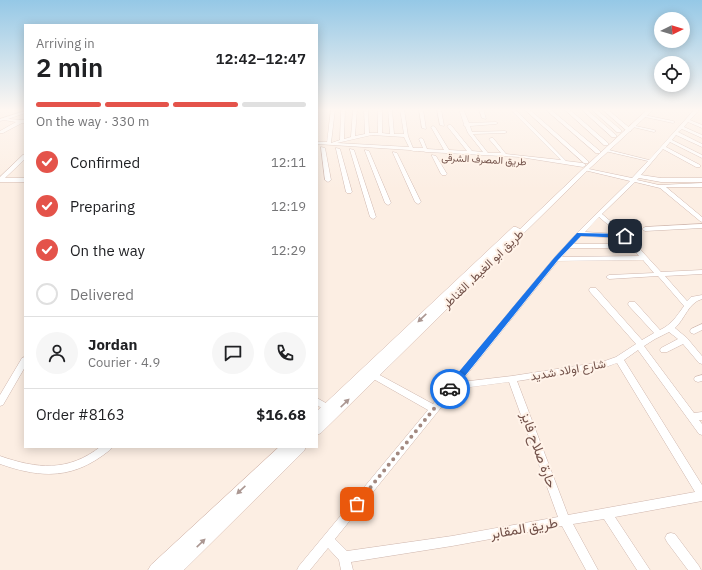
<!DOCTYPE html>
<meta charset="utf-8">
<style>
:root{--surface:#fff;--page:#f6f6f6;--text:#202124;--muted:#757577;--line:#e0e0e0;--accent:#e4534a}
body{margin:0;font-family:"IBM Plex Sans",Vazirmatn,sans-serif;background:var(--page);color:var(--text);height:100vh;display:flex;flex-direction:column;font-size:15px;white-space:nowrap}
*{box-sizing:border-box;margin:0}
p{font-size:13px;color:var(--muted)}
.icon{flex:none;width:22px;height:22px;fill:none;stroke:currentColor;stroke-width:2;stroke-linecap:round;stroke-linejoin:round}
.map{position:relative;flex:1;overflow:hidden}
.drawer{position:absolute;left:24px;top:24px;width:294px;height:424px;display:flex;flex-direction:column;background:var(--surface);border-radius:0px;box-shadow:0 2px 10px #0003}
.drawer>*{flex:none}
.needle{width:26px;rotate:85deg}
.tools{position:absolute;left:654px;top:12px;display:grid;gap:8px}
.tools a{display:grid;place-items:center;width:36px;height:36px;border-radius:50%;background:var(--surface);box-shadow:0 2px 10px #0003;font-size:20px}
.pin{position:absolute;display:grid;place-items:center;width:34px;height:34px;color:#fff;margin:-17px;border-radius:8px;box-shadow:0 2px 6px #0006}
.courier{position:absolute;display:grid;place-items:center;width:40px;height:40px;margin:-20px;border:3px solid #1a73e8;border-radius:50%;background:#fff;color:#222;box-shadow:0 1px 5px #0007}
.summary em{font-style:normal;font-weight:600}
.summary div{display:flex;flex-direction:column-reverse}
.summary{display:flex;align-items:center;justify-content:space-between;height:68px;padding:0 12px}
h1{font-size:26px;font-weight:600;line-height:30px}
.bar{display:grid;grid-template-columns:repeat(4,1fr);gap:6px 4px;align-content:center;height:48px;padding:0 12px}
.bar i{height:5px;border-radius:3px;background:var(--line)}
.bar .current{background:var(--accent)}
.bar p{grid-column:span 4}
.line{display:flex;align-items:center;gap:10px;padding:0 12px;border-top:1px solid var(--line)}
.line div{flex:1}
.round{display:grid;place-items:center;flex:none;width:42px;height:42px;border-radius:21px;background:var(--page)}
ol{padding:0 12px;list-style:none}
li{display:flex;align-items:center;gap:12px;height:44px}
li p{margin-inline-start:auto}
li .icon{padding:4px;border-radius:50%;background:var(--accent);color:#fff;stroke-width:4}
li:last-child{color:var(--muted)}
li i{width:22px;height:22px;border:2px solid var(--line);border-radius:50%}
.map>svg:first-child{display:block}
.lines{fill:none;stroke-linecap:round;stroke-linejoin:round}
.minor-casing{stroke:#cfb6ad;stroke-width:1}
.secondary-casing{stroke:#d2b5aa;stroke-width:1}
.minor{fill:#fff;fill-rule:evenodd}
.secondary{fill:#fff;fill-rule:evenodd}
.oneway{fill:#ab9792}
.route{fill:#1a73e8}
.done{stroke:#a38980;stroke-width:4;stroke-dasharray:0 7.2}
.labels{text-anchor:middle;stroke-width:4;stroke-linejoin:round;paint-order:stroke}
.far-street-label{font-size:10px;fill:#73524a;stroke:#fff3e9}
.street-label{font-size:12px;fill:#73524a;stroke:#fff3e9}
.near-street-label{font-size:14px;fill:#73524a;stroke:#fff3e9}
</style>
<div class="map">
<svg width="702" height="570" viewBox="0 0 702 570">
<rect width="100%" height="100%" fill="#fceee3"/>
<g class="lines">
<defs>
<path id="minor" d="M331,109H335L331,143L340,140L341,109H345L344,139L351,137L353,109H357L355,136L365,134L364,109H368L369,133H378V109H382V133L390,134L388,109H392L394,134H404L400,109H404L408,136L413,148H423L419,139L421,138L423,139L427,149L444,150L431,127L433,126L435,127L449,150L467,151L447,126L449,125H451L472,151L483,152L468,133L465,126L463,125L464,124L459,109H463L469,123L496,122L498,123L496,124L470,126L472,132L505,131L507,132L505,133L473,134L488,153H501L489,139L491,138H493L506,154L561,160L510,109H515L566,161L583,163L586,165L583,167L520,157L428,152H426C421,150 414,152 410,150L317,144V142H327ZM372,135L404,137L409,147L337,143Z
M419,109H423L426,129L422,128Z
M437,109H441L444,126L440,125Z
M479,109H483L486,119L482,118Z
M524,109H529L588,161V163H584Z
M545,109H550L600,151V153H596Z
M564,109H569L608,143V145H604Z
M581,109H586L616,135V137H612Z
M591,109H596L621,130V132H617Z
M602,109H607L631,129V131H627Z
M695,109H700L690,120L702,125V128L688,122L684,127L702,135V138L682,129L678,132L702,144V147L676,135L672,140L702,155V158L670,142L666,147L700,165V167H696L663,149L641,175L661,178H702V182H661L639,178L637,180L659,185L702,183V187H666L702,217V222L700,221L660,188L635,182L602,214L627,235L661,272L702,270V274L665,276L687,301L691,297L702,295V299C688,303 685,319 675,328L687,338L702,356V364L699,363L683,344L667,352H661L660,350L661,348L678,339L669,332L655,339L644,346L694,413L702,412V420H699L702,424V435L699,434L638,350L624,360L702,485V501L615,517L650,570H637L604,519L573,524L598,570H586L562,526L452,546L351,562L353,570H341L339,560L328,548L310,570H297L299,566L428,410L370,377L369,375L370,373L373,372L376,373L433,404L554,258L577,233L630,181L584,170V168L632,178L648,161L605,151V149L649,160ZM599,217L619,234L585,232ZM581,236L623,238L629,244H574ZM570,248H632L639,256L562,257ZM643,260L654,273L609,275L606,277L609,279L658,276L684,306C676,317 672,324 660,330L635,302H629L628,304L629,306L654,333L642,340L596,288H590L589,290L590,292L636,344L616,357L602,362L512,376L461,382L558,261ZM617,363L695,492L568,515L517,381L603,368ZM509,382L558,517L452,536L347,551L335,539L456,389Z
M25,111V113L8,119L24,120L25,121V123H22L3,133H0V131L16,122L4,120L0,121V119Z
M644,115L673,121L675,122L673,123L645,117L643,116Z
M631,125L654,130L656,131L654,132L633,127L631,126Z
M321,147L325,148L331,180L328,182L325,180Z
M336,148L340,149L352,192L351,193H347L346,192L336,149Z
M350,149L354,150L376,217L375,218L373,219L370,217L350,150Z
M365,150L369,151L391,203L390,204L388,205L385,203L365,151Z
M393,152L397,153L421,202L420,203L418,204L415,202L393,153Z
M23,155H25V159L5,178H25V182H0V177Z
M432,155L436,156L447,174L446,175H442L441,174L432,156Z
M702,224V228L645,231L642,229L645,227Z
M702,324V330L694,334L691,333L690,331L691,329Z
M25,357V367L3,405L0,406V395L22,358Z
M702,375V381L698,382L695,381L694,379L695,377Z
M317,398L331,406L333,408L331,410C326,412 322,408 317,405Z
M100,447H112L110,450C74,479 43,479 0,464V456C37,469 68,472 100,447Z
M671,533L675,534L699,566L701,570H688L667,542L665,538L667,534Z"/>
<path id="secondary" d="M648,109H654L589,169L321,433L317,435V411L513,227H516L520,229L585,167Z
M279,447H306L304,451L184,570H148L151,565Z"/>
</defs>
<use href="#minor" class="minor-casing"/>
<use href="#secondary" class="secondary-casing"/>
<use href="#minor" class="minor"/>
<use href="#secondary" class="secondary"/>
</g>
<defs><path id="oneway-solid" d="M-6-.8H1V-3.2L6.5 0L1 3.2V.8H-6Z"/></defs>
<g class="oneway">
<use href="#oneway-solid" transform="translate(422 318) rotate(136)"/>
<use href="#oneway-solid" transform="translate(345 403) rotate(-44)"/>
<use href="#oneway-solid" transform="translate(241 490) rotate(137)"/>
<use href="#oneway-solid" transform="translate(201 543) rotate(-44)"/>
</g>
<linearGradient id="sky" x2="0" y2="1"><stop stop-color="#95c8e6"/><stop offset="0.58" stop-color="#fef7f2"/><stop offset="1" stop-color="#fef7f2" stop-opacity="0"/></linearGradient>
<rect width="702" height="189" fill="url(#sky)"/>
<path class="route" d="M577,233L625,234L628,236L625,238L581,236L558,260L453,391H447V386L554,258Z"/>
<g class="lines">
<path class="done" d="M357,504L450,389"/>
</g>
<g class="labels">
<g class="far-street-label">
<text transform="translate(484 159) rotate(3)" y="4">طريق المصرف الشرقى</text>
</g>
<g class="street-label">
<text transform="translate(483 269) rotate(-44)" y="4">طريق ابو الغيط, القناطر</text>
<text transform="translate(568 370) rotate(-10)" y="4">شارع اولاد شديد</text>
</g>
<g class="near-street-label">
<text transform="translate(539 450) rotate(70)" y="5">حارة صلاح فايز</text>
<text transform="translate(524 528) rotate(-10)" y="5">طريق المقابر</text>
</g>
</g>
</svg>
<div class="tools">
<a><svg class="needle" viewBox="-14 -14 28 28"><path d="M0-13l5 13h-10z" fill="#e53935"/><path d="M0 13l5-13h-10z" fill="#757577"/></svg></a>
<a><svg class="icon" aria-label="locate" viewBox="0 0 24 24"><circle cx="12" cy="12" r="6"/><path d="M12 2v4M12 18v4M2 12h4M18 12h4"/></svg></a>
</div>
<div class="pin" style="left:357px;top:504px;background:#ea580c"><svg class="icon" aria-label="bag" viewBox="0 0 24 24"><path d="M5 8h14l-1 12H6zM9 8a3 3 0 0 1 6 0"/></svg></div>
<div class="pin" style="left:625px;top:236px;background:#1f2937"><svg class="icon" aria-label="home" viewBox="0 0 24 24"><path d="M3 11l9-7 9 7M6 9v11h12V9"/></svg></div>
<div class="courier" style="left:450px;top:389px"><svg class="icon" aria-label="car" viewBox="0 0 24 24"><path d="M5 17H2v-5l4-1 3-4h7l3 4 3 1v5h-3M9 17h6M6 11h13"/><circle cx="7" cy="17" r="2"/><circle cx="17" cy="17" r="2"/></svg></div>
<section class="drawer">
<div class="summary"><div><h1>2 min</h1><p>Arriving in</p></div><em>12:42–12:47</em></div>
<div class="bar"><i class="current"></i><i class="current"></i><i class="current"></i><i></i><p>On the way · 330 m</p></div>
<ol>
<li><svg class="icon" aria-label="check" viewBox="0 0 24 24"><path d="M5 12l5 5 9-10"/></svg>Confirmed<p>12:11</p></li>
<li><svg class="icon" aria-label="check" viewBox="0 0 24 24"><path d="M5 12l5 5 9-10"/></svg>Preparing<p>12:19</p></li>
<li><svg class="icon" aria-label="check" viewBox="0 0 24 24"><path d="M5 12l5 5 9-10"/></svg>On the way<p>12:29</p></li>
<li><i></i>Delivered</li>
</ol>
<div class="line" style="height:72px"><a class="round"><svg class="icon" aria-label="person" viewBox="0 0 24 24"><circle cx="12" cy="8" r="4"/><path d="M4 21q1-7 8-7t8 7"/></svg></a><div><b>Jordan</b><p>Courier · 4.9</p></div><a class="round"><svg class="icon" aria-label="chat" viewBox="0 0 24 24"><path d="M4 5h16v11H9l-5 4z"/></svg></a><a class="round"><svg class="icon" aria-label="phone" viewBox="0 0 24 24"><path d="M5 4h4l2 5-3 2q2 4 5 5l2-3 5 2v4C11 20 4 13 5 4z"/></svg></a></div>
<div class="line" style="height:52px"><div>Order #8163</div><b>$16.68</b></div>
</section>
</div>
